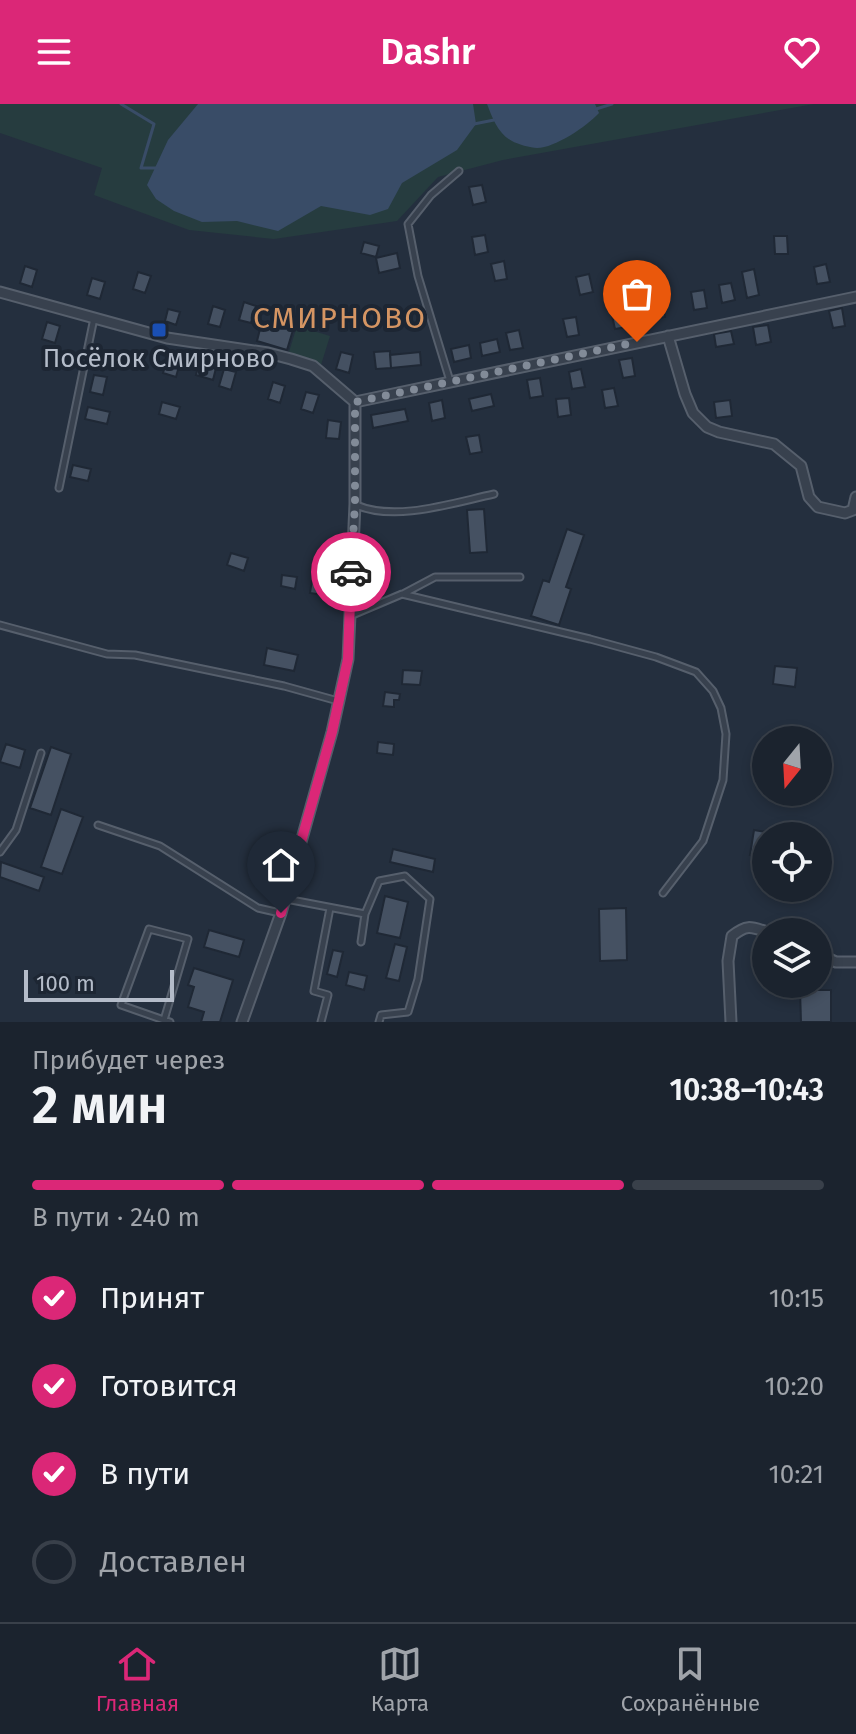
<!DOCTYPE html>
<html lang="ru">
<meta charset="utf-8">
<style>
:root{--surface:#1b232e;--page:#242b36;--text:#f1f3f6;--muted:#a0a4aa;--line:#39404a;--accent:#db2777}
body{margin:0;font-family:"Fira Sans",sans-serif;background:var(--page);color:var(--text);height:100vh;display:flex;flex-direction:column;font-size:30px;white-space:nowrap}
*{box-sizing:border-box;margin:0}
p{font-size:26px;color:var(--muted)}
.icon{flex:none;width:44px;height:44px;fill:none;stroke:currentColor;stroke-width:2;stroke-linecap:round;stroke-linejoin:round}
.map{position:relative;height:918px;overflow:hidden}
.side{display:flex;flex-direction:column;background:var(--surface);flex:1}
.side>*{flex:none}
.needle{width:52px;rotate:198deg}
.buttons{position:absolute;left:752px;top:622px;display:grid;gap:16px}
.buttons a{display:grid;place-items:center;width:80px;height:80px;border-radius:50%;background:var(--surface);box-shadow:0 4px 12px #0003,0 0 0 2px var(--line);font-size:40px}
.scale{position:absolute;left:24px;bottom:20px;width:150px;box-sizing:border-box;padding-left:8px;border:4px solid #b4bcc9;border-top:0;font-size:22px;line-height:28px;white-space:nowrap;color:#b4bcc9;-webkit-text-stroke:6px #1d2633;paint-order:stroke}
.pin{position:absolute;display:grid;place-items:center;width:68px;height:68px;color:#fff;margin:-82px -34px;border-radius:50% 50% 50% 0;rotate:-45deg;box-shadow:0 0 8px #0007}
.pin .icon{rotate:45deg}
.courier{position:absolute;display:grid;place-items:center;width:80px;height:80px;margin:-40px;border:6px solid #db2777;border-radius:50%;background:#fff;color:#222;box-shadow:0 2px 10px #0007}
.head em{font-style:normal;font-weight:600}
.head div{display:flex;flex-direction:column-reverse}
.head{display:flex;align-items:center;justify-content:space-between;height:136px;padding:0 32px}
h1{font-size:52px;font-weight:600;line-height:60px}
.bar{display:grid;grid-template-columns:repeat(4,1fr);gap:12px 8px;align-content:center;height:96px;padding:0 32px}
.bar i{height:10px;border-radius:6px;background:var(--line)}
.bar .active{background:var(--accent)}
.bar p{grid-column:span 4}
ol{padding:0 32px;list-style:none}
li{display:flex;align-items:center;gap:24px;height:88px}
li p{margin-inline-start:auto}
li .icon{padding:8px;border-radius:50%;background:var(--accent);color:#fff;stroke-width:4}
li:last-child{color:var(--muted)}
li i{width:44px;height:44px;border:4px solid var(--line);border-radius:50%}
header{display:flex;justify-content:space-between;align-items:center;height:104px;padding:0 32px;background:var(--accent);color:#fff;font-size:36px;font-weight:600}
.menu{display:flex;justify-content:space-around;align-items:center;height:112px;border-top:2px solid var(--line);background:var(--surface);font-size:22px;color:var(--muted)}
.menu a{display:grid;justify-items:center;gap:4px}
.menu .active{color:var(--accent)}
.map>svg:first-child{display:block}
.green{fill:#263c3f}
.water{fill:#394c67}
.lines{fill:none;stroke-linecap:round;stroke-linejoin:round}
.stream{stroke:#394c67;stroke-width:3}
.building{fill:#455162;stroke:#1f2835;stroke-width:2}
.service-casing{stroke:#565f6c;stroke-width:9}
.minor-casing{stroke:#565f6c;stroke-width:13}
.service{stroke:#38414e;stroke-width:5}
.minor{stroke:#38414e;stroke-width:9}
.done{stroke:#828b98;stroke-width:8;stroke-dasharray:0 14.4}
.route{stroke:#db2777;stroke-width:10}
.transit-dot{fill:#1a4fb4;stroke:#1d2633;stroke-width:3}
.labels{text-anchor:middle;stroke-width:8;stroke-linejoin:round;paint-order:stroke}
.poi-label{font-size:26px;fill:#b4bcc9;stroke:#1d2633}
.quarter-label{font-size:30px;letter-spacing:2px;fill:#d59563;stroke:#1d2633}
</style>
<header><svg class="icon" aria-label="menu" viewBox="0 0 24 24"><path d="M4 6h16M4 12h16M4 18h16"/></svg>Dashr<svg class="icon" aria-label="heart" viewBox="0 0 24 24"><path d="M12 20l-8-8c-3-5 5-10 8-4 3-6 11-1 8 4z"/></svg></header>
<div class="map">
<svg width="856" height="918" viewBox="0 0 856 918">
<rect width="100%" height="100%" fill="#242f3e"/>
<path class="green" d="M0,0H814L503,56L438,73L397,117L274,135L189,126L94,91L102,64L0,29Z
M297,222L330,232L321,261L288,251Z"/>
<path class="water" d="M198,0H473L476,20L457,46L402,79L388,105L370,111L321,102L278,127L237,117L202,118L174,107L156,95L147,81L168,36Z
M487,0H595L599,9C587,22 555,44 537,44C531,44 517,40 512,37C498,30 492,13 487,0Z"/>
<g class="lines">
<path class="stream" d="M121,0L154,20L141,64H157
M596,5L612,0
M474,20L494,16"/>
</g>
<path class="building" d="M482,81L486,98L473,101L469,83Z
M485,131L488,148L475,151L472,133Z
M774,132H787L788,150H775Z
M364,138L379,142L376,153L361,149Z
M397,149L400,164L379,169L376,154Z
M504,157L507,175L495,177L491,160Z
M826,160L830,178L817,180L814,163Z
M25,162L37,166L32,183L20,179Z
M754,165L759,191L747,194L742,168Z
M138,168L151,172L145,189L133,185Z
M589,170L593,188L580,191L576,173Z
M92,174L105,178L100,195L87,191Z
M731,179L735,196L722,199L719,181Z
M704,186L707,204L694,206L691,188Z
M662,195L665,213L652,215L649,198Z
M244,198L256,202L251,219L239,216Z
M213,202L225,206L220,223L208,220Z
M842,204L845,222L833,224L829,207Z
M168,205L180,208L176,221L165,217Z
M624,205L627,223L615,225L611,207Z
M576,213L579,231L567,233L563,215Z
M262,217L293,226L287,246L257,237Z
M47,218L60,222L55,239L42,235Z
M768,221L771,238L756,241L753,223Z
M519,226L523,244L510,246L506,229Z
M731,227L734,240L716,243L714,230Z
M497,235L500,248L482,252L480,239Z
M469,241L471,254L454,258L451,245Z
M390,247L391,264L376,265L374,248Z
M341,248L353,251L349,269L336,265Z
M420,248L421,261L391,264L390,251Z
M168,252L181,255L176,273L163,269Z
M632,254L635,272L623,274L619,256Z
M199,259L216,264L213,276L196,271Z
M224,265L236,268L231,286L219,282Z
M581,265L585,283L572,285L569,268Z
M94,271L107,273L103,291L90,288Z
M540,274L543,292L530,294L527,276Z
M273,278L285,282L280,299L268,295Z
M614,284L618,302L605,304L602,286Z
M306,288L319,291L313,309L301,305Z
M491,290L494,302L472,307L469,295Z
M569,294L571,311L558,313L556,295Z
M442,296L445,314L432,317L429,299Z
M730,296L732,312L716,314L714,298Z
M162,298L180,303L176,315L159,310Z
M88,303L110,308L107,320L85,315Z
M405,305L408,317L373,324L371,311Z
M328,316L341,318L339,335L326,334Z
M479,331L482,348L470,350L466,333Z
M73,361L91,365L88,377L70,373Z
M484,405L487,448L470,449L467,406Z
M567,425L584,431L566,483L571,485L559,521L531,512L543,476L549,478Z
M231,449L248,454L244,467L227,461Z
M282,471L297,473L295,485L281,482Z
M312,476L325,478L323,491L310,489Z
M267,544L298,551L294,567L264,561Z
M775,562L797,564L795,583L773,580Z
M403,566L422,567L420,581L402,580Z
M385,588L400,590L399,596H394V603L383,602Z
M378,638L394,640L393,651L377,649Z
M6,640L25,646L20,664L0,658Z
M51,643L71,650L51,711L30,704Z
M61,705L83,713L62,770L41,763Z
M754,726L772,729L771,732H766V753L750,751Z
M393,745L435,755L433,768L390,758Z
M1,758L44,773L39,787L0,773Z
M385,792L408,798L400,834L377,829Z
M626,804L627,856L600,857L599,805Z
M209,826L244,836L239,853L204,843Z
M395,840L407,843L399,877L386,874Z
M333,846L343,848L337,873L327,870Z
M194,864L233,876L220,918H201L204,908L188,903L194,883L188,881Z
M349,868L367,872L364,886L346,881Z
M800,886H831V918H801Z"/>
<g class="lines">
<defs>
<path id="service" d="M450,277L418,172L408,120L431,91L459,67
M59,384L94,214
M356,401C396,418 452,399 494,390
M403,490L435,473H520
M350,512L402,490L590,535L656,553L696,568L713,587L721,604L726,630L723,676L703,737L663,789
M0,521L107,550L135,551L284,582L338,597
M98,721L160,742L258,804L280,809
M0,748L16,726L41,649
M286,795L365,810L379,777L405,772L430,795L418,875L408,908L381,911L379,918
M361,838L365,810
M164,916L188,835L149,825L121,901L164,916L170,918
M321,918L328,891L314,887L330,804"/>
<path id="minor" d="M0,188L167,234L268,249L291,255L313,262L355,298L856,193
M668,232L685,290L693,309L707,323L719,328L774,340L801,362L809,393L818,403L845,409L853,406L856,393
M818,850L836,858H856
M242,918L281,809L332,628L348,555L355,400V298
M731,918L728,857L732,832C746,821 750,822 767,828"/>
</defs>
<use href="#service" class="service-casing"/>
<use href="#minor" class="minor-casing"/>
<use href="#service" class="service"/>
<use href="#minor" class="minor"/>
</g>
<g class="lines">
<path class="done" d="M351,468L355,400V298L637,238"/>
<path class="route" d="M281,809L332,628L348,555L351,468"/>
</g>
<rect class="transit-dot" x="151" y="218" width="16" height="16" rx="4"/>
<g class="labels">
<g class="poi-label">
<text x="159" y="263">Посёлок Смирново</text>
</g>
<g class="quarter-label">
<text x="340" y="224">СМИРНОВО</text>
</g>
</g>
</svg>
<div class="buttons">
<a><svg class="needle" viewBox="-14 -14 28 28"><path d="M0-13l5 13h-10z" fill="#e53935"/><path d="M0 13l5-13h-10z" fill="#a0a4aa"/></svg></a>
<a><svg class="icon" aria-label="locate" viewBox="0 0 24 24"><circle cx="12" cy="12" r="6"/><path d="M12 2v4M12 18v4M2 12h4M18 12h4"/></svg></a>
<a><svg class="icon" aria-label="layers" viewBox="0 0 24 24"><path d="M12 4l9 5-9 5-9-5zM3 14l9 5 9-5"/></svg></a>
</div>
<div class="scale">100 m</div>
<div class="pin" style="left:637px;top:238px;background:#ea580c"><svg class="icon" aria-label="bag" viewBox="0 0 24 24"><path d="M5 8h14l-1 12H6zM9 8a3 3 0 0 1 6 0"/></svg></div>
<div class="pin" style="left:281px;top:809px;background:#1f2937"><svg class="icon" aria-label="home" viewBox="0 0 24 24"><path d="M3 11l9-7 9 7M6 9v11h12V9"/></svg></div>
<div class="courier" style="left:351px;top:468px"><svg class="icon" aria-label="car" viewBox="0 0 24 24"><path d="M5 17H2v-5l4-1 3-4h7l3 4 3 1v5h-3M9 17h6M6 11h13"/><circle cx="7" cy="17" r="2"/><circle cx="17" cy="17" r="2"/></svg></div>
</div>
<section class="side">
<div class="head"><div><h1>2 мин</h1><p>Прибудет через</p></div><em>10:38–10:43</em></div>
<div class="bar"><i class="active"></i><i class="active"></i><i class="active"></i><i></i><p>В пути · 240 m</p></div>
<ol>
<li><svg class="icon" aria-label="check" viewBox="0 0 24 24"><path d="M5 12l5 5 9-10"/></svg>Принят<p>10:15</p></li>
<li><svg class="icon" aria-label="check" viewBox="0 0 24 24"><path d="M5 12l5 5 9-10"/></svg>Готовится<p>10:20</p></li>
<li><svg class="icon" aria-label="check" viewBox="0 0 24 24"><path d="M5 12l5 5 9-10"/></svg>В пути<p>10:21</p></li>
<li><i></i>Доставлен</li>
</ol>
</section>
<nav class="menu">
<a class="active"><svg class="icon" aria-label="home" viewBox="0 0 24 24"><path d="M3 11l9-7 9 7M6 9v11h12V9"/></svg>Главная</a>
<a><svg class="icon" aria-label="map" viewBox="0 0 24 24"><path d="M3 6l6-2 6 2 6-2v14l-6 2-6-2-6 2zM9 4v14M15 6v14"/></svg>Карта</a>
<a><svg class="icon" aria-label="saved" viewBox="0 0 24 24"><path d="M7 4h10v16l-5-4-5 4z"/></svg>Сохранённые</a>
</nav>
